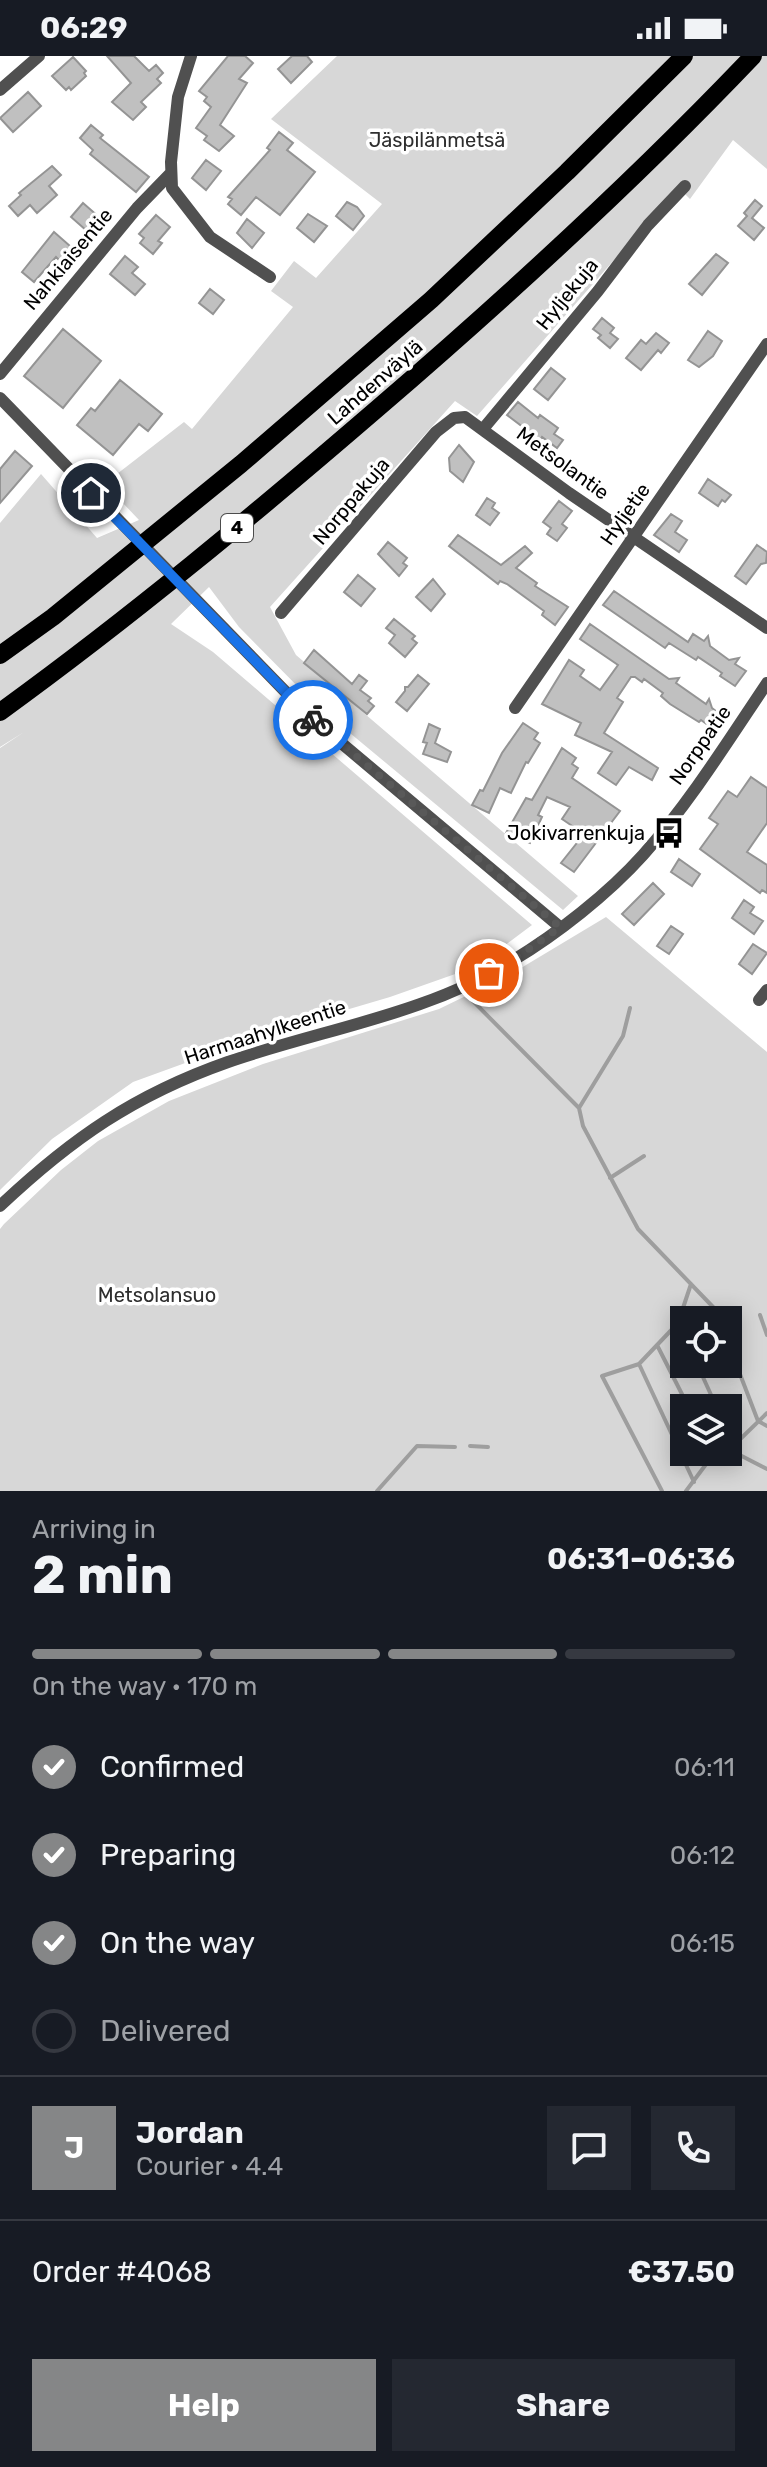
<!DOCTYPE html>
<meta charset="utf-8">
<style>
:root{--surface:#171b24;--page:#242831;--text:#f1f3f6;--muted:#9ea1a6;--line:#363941;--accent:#858687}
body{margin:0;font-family:Rubik,sans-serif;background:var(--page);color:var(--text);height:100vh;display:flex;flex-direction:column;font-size:30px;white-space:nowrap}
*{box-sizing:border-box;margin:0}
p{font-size:26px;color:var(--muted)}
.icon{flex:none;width:44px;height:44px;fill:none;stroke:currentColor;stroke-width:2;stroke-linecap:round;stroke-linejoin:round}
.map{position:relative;height:1435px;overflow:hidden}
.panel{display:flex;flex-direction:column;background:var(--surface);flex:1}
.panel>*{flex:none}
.controls{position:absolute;left:670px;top:1250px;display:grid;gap:16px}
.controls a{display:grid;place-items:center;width:72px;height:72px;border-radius:0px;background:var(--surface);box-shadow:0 4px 20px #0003;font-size:40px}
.pin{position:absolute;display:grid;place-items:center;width:68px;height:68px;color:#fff;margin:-34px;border:4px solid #fff;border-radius:50%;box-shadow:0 2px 8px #0007}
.courier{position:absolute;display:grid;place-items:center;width:80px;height:80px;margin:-40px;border:6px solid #1a73e8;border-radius:50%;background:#fff;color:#222;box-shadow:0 2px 10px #0007}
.summary em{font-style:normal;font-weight:700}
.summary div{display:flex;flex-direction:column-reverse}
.summary{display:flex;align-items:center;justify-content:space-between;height:136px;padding:0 32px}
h1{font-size:52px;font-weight:700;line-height:60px}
.bar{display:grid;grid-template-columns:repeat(4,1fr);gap:12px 8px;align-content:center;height:96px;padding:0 32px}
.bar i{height:10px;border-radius:6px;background:var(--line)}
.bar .on{background:var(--accent)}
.bar p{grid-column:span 4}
.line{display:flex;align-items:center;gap:20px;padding:0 32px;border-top:2px solid var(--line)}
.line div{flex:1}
.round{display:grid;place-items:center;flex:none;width:84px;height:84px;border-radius:0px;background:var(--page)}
ol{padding:0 32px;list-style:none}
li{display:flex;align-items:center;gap:24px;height:88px}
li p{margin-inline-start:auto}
li .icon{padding:8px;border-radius:50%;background:var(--accent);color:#fff;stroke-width:4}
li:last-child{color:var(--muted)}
li i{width:44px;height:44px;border:4px solid var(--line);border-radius:50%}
.cta{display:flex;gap:16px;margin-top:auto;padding:16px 32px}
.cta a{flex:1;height:92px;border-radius:0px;background:var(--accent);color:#fff;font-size:32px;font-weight:700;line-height:92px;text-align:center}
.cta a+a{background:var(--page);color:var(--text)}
.status{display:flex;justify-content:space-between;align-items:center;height:56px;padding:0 40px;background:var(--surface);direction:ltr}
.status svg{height:22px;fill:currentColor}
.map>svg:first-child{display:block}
.green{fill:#d7d7d7;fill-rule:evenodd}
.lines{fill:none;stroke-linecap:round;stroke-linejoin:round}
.stream{stroke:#9e9e9e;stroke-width:4}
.building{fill:#c0c0c0;stroke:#949494;stroke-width:2}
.minor{stroke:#505050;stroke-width:12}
.highway{stroke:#000;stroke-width:18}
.done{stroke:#595959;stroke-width:8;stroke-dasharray:0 14.4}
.route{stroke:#1a73e8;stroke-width:10}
.labels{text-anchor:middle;stroke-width:7;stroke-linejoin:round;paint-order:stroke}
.shield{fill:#fff;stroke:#4c4c4c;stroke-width:2}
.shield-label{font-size:18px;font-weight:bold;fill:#000}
.park-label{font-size:20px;fill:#2e2e2e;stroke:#fff}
.street-label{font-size:20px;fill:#000;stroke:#fff}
.poi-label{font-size:20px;fill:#000;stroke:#fff;text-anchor:end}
</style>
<div class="status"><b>06:29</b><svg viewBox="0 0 49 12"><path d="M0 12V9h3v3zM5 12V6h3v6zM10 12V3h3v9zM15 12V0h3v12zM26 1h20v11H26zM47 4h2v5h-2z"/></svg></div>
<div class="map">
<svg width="767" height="1435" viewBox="0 0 767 1435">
<rect width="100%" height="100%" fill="#fff"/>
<path class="green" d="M337,0H767V113L733,84L690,143L678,131L477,360L455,345L270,551L296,599L578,840L563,854L315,648L239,571L209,531L171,568L213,596L532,869L496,896L458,917L390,941L268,977L133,1026L52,1083L0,1134V692L24,676L0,691V467L41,418L97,482L139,464L103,426L117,418L184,366L192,373L293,251L271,235L294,205L316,222L382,148L271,63Z
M606,861L767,996V1435H0V1173L4,1168L61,1114L98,1085L169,1045L263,1008L439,953L511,918ZM684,1264H728V1308H684ZM684,1352H728V1396H684Z"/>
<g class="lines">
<path class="stream" d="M467,939L579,1052L583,1070L638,1173L714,1252L719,1264
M579,1052L623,980L630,952
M610,1122L644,1100
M760,1259L767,1279
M678,1267L684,1281
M728,1287L758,1365L767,1370
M657,1289L689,1352
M639,1308L694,1426
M697,1308L717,1352
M728,1375L734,1387
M470,1390L488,1391
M730,1394L767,1413
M728,1395L767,1357
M712,1396L717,1406
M377,1435L417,1390L455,1391
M662,1435L602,1320L639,1308L678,1267L691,1228
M686,1435L707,1407L717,1406L727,1396"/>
</g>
<path class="building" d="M107,0H134L149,15L156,9L163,17L157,23L161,27L141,46L146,51L133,64L112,46L131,27Z
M228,0H245L253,7L239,23L247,27L220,69L234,80L219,95L204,84L207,80L196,72L211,51L204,45L207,41L199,35Z
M292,0H307L312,6L291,27L278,13Z
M73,1L86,15L84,17L86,20L71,34L69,31L66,34L52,20Z
M28,36L41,50L13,76L0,62Z
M91,69L103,79L100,82L149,121L136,136L90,98L93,94L80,82Z
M279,76L293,87L287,94L315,116L280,159L256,141L241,159L228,148L232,143L228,141L270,94L267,92Z
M206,104L221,115L206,134L192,122Z
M52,110L61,119L49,130L57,139L37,157L30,149L18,160L9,150L21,139L19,137Z
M755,144L762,150L752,162L764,172L754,184L738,170L747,160L744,157Z
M347,146L357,151L364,160L353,174L336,160Z
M83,147L107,168L95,182L71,161Z
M308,158L327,170L314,186L297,172Z
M156,159L170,171L158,185L162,187L153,198L140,187L144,182L139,178Z
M247,163L264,177L252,192L237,177Z
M54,176L78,197L66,211L56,201L34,226L22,216Z
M716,198L728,207L702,239L689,228Z
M125,200L138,211L132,217L145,228L135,239L110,218Z
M210,233L224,244L213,258L199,247Z
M602,262L614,272L610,277L618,283L610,292L598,282L601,279L593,273Z
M63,273L101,305L63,352L24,320Z
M708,275L722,285L713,300L699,311L688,304Z
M656,277L669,287L661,297L658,294L641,314L626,302L641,284L646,288Z
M551,312L565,323L548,344L534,333Z
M120,324L162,358L148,375L139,368L113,399L77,369L91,352L95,355Z
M518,346L538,362L540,359L558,372L554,378L563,384L557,392L542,381L540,384L507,359Z
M459,389L474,406L463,426L450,415L449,402Z
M15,395L32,410L0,447V413Z
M708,423L731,439L725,446L722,444L718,450L699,437Z
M487,442L495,447L492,452L499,457L490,469L476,459Z
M559,445L572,455L562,468L567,472L557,485L547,478L551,472L543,466Z
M671,458L682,465L675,476L687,484L679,496L654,479Z
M458,479L501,509L525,490L532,497L516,512L537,527L535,530L568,551L555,569L542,559L544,555L507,528L500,525L498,528L449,490Z
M388,486L407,502L403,507L407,510L399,520L378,498Z
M757,489L767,496L766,507L761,508L746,528L735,520Z
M358,519L375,533L361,550L344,536Z
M433,523L445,538L431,555L416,541Z
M614,535L688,586L693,578L704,585L708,580L710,590L729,604L739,602L735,608L746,615L735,630L720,620L722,617L698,601L696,604L669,587L665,592L603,549Z
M394,563L415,580L412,583L417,587L405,601L389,587L395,579L386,572Z
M590,568L669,623L679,622L676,627L706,648L709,643L712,652L717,656L708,669L701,664L699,666L670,648L661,640L663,637L644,623L642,626L635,621H631L617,642L623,646L604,677L658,712L652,724L629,711L616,729L598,717L612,696L575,679L581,667L542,648L569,604L584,614L580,620L600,634L618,609L580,583Z
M314,594L352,628L359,619L367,625L360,634L371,642L368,645L374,650L367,658L304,607Z
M418,619L429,628L407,655L396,646L405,635V631H408Z
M523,667L538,677L534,683L540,687L528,707L526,706L511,737L500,732L489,757L472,749L480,734L483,735L502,697Z
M429,668L440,673L435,687L451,696L447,706L423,698L427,687L423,686Z
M562,692L576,702L572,708L578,712L572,722L620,755L574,816L561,807L584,778L562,763L570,751L547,741L538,759L542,761L530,787L506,777L526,742L532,744Z
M751,721L767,732V767L747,796L767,809V837L762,834L760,837L700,793L718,768L709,762L728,735L737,741Z
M679,803L700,818L692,830L671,816Z
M653,827L664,838L634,869L622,858Z
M744,844L754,851L750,857L763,865L754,878L732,862Z
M671,870L683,878L669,898L657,890Z
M753,888L767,897L752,918L739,908Z"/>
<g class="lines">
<path class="minor" d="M191,0L178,41L171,106L172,132L210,181L270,221
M0,34L39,0
M0,318L137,152L170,118
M0,342L308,659L560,871
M483,373L598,235L648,169L685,130
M281,557L436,376L454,362L465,361L569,437L767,572
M515,652L767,288
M759,944L767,934
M0,1150C71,1083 134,1039 228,1006C323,973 425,959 512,905C557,878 608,838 643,799C690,746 728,685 767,627"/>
<path class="highway" d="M0,599L53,561L241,408L431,244L567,116L684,0
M0,656C131,561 255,458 378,352C507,241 635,124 753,0"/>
</g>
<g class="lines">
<path class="done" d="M313,664L560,871L512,905L489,917"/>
<path class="route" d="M91,437L313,664"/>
</g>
<defs>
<symbol id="bus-bare" viewBox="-9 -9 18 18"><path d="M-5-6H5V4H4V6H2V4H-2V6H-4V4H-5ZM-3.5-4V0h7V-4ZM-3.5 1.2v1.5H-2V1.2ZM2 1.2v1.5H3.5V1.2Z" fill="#000" stroke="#fff" stroke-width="2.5" paint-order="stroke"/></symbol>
</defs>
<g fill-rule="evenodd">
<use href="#bus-bare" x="647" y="755" width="44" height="44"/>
</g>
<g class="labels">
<rect class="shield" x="221" y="458" width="32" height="28" rx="6"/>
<g class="shield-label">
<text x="237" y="478">4</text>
</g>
<g class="park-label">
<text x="437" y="91">Jäspilänmetsä</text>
<text x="157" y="1246">Metsolansuo</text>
</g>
<g class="street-label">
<text transform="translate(68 203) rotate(-50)" y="7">Nahkiaisentie</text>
<text transform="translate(567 238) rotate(-51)" y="7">Hyljekuja</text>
<text transform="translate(375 326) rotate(-41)" y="7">Lahdenväylä</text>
<text transform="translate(563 407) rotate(36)" y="7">Metsolantie</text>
<text transform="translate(351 445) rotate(-50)" y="7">Norppakuja</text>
<text transform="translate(625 458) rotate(-55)" y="7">Hyljetie</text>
<text transform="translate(700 689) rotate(-55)" y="7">Norppatie</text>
<text transform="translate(265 976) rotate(-18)" y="7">Harmaahylkeentie</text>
</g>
<g class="poi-label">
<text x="645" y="784">Jokivarrenkuja</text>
</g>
</g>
</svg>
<div class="controls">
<a><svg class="icon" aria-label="locate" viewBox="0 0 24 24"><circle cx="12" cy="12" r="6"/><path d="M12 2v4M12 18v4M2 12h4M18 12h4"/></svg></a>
<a><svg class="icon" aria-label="layers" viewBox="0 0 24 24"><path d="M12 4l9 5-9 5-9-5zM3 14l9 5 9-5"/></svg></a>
</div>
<div class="pin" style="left:489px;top:917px;background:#ea580c"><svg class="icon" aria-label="bag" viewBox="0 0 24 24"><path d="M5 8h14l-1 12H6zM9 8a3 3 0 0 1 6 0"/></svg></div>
<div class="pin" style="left:91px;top:437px;background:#1f2937"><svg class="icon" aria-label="home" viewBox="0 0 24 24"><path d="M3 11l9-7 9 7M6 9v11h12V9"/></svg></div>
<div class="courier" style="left:313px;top:664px"><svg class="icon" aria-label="bike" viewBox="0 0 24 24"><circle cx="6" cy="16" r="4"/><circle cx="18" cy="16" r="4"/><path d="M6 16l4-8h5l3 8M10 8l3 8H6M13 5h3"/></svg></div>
</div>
<section class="panel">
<div class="summary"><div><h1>2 min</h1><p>Arriving in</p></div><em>06:31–06:36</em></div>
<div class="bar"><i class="on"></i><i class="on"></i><i class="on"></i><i></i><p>On the way · 170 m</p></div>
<ol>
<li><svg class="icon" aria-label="check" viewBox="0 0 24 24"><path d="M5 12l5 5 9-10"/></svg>Confirmed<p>06:11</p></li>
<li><svg class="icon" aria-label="check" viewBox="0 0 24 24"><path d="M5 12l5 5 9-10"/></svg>Preparing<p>06:12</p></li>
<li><svg class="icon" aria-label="check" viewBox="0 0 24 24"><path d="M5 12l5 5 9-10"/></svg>On the way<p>06:15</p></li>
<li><i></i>Delivered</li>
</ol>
<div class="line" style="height:144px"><b class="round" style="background:var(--accent);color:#fff">J</b><div><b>Jordan</b><p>Courier · 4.4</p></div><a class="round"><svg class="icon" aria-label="chat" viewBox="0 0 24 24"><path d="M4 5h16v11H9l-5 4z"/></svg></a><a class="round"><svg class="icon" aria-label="phone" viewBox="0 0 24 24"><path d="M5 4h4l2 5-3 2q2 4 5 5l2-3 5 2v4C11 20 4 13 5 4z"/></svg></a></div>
<div class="line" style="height:104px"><div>Order #4068</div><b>€37.50</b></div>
<div class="cta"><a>Help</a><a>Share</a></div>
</section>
